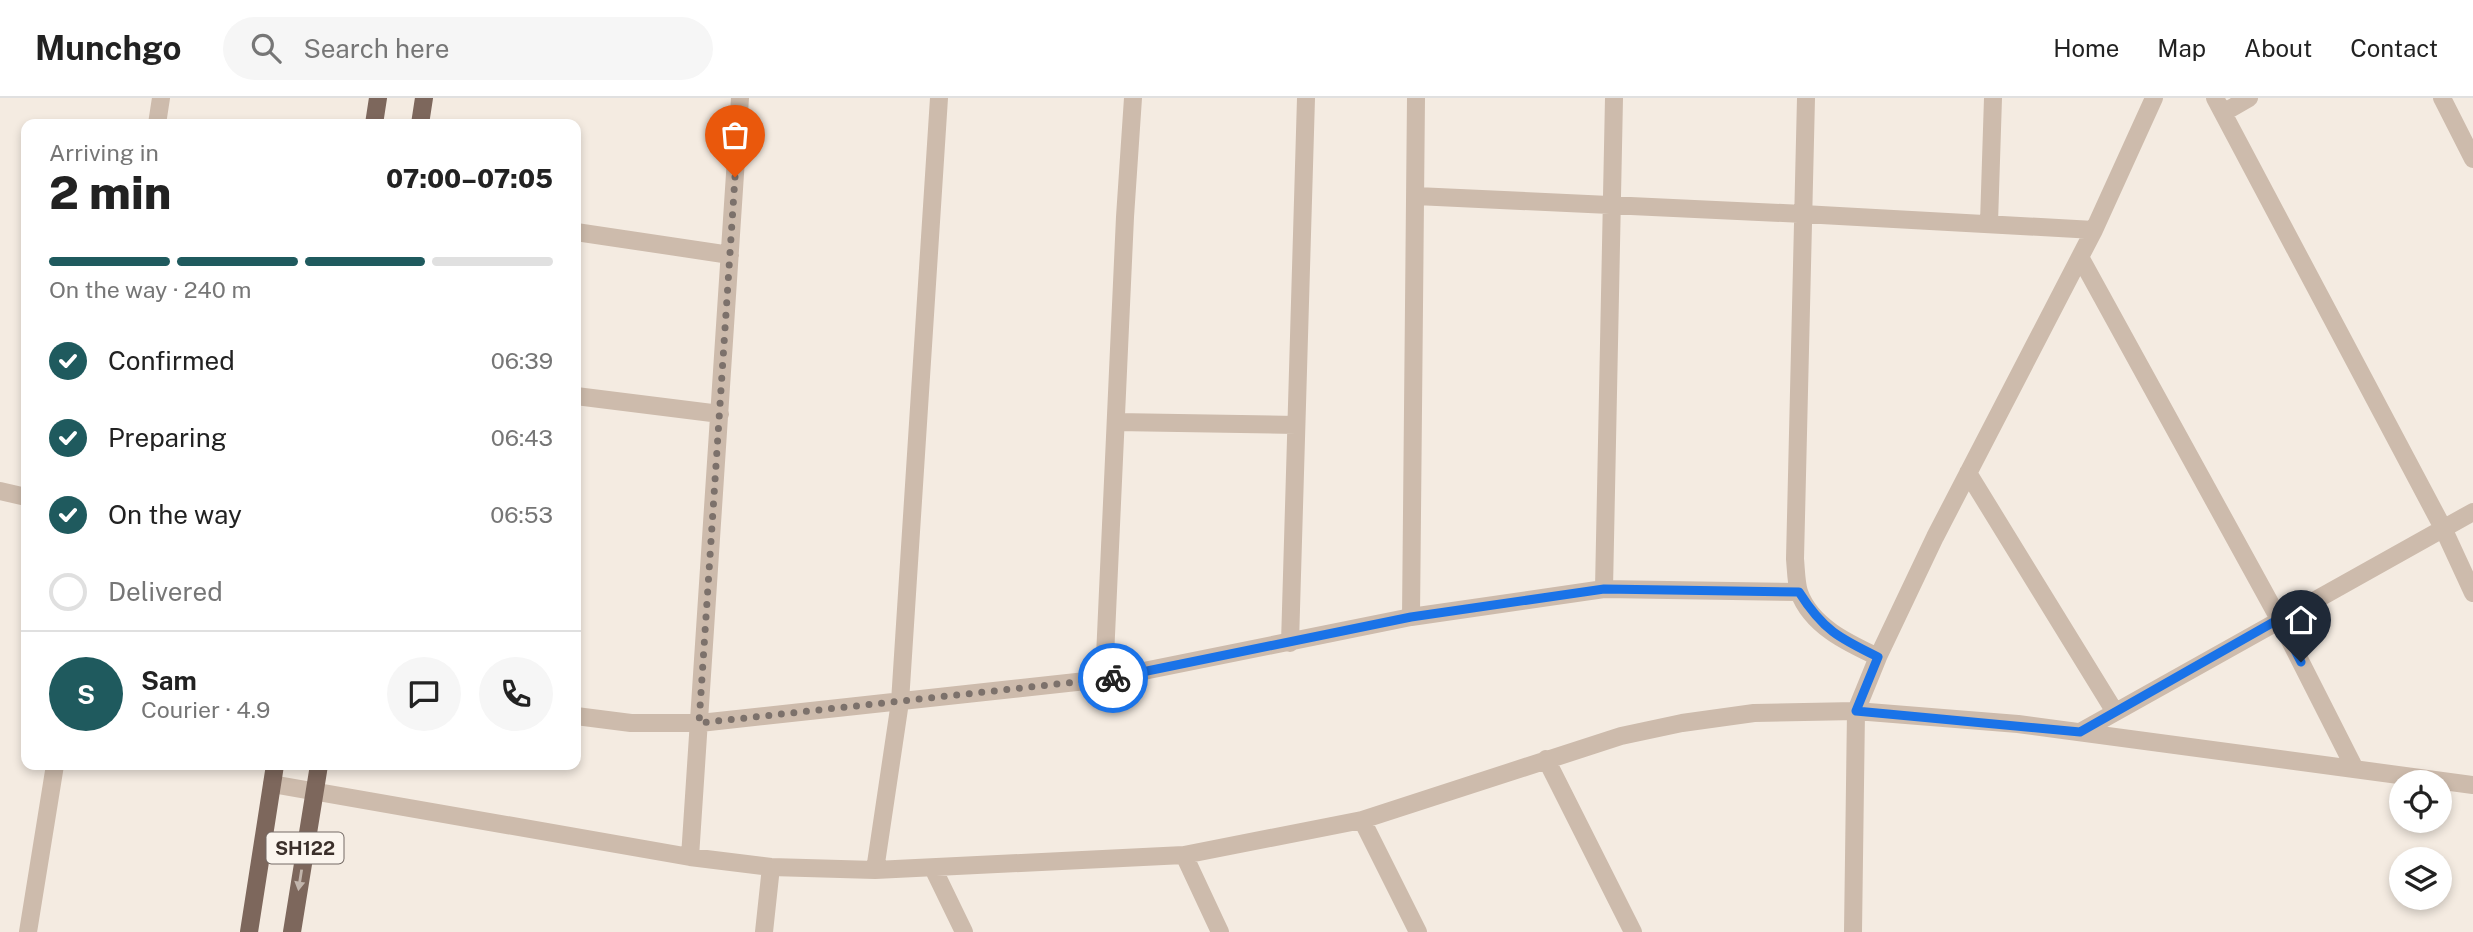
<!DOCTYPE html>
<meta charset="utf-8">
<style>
:root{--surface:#fff;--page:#f6f6f6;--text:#222;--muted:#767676;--line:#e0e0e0;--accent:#1f5a5e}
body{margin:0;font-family:"Public Sans",sans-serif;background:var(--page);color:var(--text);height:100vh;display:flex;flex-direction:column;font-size:26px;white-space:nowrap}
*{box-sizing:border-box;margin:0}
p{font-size:23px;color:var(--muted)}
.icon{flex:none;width:38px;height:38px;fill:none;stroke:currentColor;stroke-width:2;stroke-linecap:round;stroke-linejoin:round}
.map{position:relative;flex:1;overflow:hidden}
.sheet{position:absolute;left:21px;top:21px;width:560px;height:651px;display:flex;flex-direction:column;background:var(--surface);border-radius:14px;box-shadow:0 4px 10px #0003}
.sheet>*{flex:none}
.buttons{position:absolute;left:2389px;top:672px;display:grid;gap:14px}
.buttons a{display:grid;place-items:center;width:63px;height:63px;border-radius:50%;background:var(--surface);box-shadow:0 4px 10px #0003;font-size:35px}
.pin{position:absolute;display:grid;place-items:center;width:60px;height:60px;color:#fff;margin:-72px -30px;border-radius:50% 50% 50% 0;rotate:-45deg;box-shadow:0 0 7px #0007}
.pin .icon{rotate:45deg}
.courier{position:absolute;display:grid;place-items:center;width:70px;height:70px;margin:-35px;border:5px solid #1a73e8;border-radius:50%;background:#fff;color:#222;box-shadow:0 2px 9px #0007}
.headline em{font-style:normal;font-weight:800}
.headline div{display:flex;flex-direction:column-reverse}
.headline{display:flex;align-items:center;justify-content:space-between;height:119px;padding:0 28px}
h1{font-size:46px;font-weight:800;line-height:52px}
.bar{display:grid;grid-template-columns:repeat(4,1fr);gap:10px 7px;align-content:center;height:84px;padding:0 28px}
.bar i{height:9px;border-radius:5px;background:var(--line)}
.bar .on{background:var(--accent)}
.bar p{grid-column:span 4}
.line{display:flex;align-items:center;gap:18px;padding:0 28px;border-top:2px solid var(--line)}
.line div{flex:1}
.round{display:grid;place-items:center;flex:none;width:74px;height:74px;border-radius:37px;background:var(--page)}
ol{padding:0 28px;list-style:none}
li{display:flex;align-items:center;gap:21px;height:77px}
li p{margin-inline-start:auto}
li .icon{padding:7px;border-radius:50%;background:var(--accent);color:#fff;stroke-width:4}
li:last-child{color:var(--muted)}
li i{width:38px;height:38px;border:4px solid var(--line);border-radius:50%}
header{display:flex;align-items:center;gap:42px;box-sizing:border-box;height:98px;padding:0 35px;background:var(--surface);border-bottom:2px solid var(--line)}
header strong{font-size:33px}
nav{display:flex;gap:38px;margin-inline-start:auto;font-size:24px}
.search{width:490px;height:63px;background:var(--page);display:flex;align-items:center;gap:18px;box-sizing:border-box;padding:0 24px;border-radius:38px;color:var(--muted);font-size:26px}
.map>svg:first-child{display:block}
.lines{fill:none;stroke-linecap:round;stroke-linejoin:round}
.minor{stroke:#cdbbac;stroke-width:18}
.primary{stroke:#7d675c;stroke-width:18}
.oneway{fill:#c2b5ac}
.done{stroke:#7c716b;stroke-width:7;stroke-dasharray:0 12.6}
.route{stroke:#1a73e8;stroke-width:9}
.labels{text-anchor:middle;stroke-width:5;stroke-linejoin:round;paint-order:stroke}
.shield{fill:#fbf5ee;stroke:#756b66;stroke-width:2}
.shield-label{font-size:19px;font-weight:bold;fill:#3b302b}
</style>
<header>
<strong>Munchgo</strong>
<div class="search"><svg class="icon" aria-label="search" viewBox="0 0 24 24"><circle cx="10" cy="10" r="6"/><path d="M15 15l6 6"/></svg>Search here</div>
<nav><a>Home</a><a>Map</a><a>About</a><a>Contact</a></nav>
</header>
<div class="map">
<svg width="2473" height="834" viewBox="0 0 2473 834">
<rect width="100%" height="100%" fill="#f4ebe1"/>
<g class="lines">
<path class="minor" d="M1806,0L1795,461C1796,471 1796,484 1799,494C1811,528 1848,545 1878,559
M2215,0L2443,430L2473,495
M2442,0L2473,61
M2223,15L2249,0
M157,26L161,0
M1416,98L1803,116L2094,132
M1989,125L1993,0
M576,134L730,157
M2080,159L2279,521L2355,671
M576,298L720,316
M1116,324L1296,327
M1968,375L2115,614
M0,393L26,399
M1604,491L1614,0
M1411,519L1416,0
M1290,545L1306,0
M1104,581L1125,119L1133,0
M576,618L631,625H700L1104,581L1411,519L1604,491L1799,494
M2080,634L2473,414
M1546,661L1633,834
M272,686L690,759L771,769L875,772L1184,757L1362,722L1621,638L1682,625L1754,615L1856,613L2018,626L2473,687
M1362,722L1418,834
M1184,757L1220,834
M690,759L740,0
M933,770L964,834
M875,772L900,604L939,0
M28,834L55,667
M764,834L771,769
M1853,834L1856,613L1878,559L1935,439L2094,132L2154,0"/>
<path class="primary" d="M374,26L378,0
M420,26L424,0
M249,834L275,667
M292,834L319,667"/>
</g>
<defs><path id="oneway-solid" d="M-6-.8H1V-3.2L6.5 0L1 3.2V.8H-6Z" transform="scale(1.75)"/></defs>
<use class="oneway" href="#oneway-solid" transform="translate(300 782) rotate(99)"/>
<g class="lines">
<path class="done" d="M735,79L699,625L1113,580"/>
<path class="route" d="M1113,580L1411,519L1604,491L1799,494C1823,532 1839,540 1878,559L1856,613L2080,634L2279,521L2301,564"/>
</g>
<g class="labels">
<rect class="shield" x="266.5" y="734.5" width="77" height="31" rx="5"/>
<g class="shield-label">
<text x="305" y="757">SH122</text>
</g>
</g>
</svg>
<div class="buttons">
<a><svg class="icon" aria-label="locate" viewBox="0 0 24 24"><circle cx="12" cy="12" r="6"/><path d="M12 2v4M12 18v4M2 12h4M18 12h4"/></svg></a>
<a><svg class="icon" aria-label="layers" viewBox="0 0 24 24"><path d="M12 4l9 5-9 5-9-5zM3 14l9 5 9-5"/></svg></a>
</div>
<div class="pin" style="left:735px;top:79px;background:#ea580c"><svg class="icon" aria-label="bag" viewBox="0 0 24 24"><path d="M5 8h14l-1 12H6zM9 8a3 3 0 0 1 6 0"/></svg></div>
<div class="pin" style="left:2301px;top:564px;background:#1f2937"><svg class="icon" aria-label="home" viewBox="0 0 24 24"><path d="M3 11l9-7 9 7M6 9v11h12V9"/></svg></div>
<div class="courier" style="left:1113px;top:580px"><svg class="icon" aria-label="bike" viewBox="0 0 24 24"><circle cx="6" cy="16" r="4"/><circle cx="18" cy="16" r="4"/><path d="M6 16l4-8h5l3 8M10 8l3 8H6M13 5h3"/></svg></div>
<section class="sheet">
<div class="headline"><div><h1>2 min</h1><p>Arriving in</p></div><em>07:00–07:05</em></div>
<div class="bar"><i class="on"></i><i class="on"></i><i class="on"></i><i></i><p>On the way · 240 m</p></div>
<ol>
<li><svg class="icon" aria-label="check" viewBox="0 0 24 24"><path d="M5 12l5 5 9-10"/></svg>Confirmed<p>06:39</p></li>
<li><svg class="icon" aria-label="check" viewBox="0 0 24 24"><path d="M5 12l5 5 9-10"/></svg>Preparing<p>06:43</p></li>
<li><svg class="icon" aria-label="check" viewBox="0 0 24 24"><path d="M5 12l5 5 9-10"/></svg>On the way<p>06:53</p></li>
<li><i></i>Delivered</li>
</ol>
<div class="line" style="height:126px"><b class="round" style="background:var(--accent);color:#fff">S</b><div><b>Sam</b><p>Courier · 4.9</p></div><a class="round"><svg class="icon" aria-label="chat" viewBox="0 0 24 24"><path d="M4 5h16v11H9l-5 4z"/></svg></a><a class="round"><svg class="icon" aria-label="phone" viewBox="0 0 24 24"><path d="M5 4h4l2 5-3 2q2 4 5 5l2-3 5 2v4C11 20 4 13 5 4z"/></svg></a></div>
</section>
</div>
